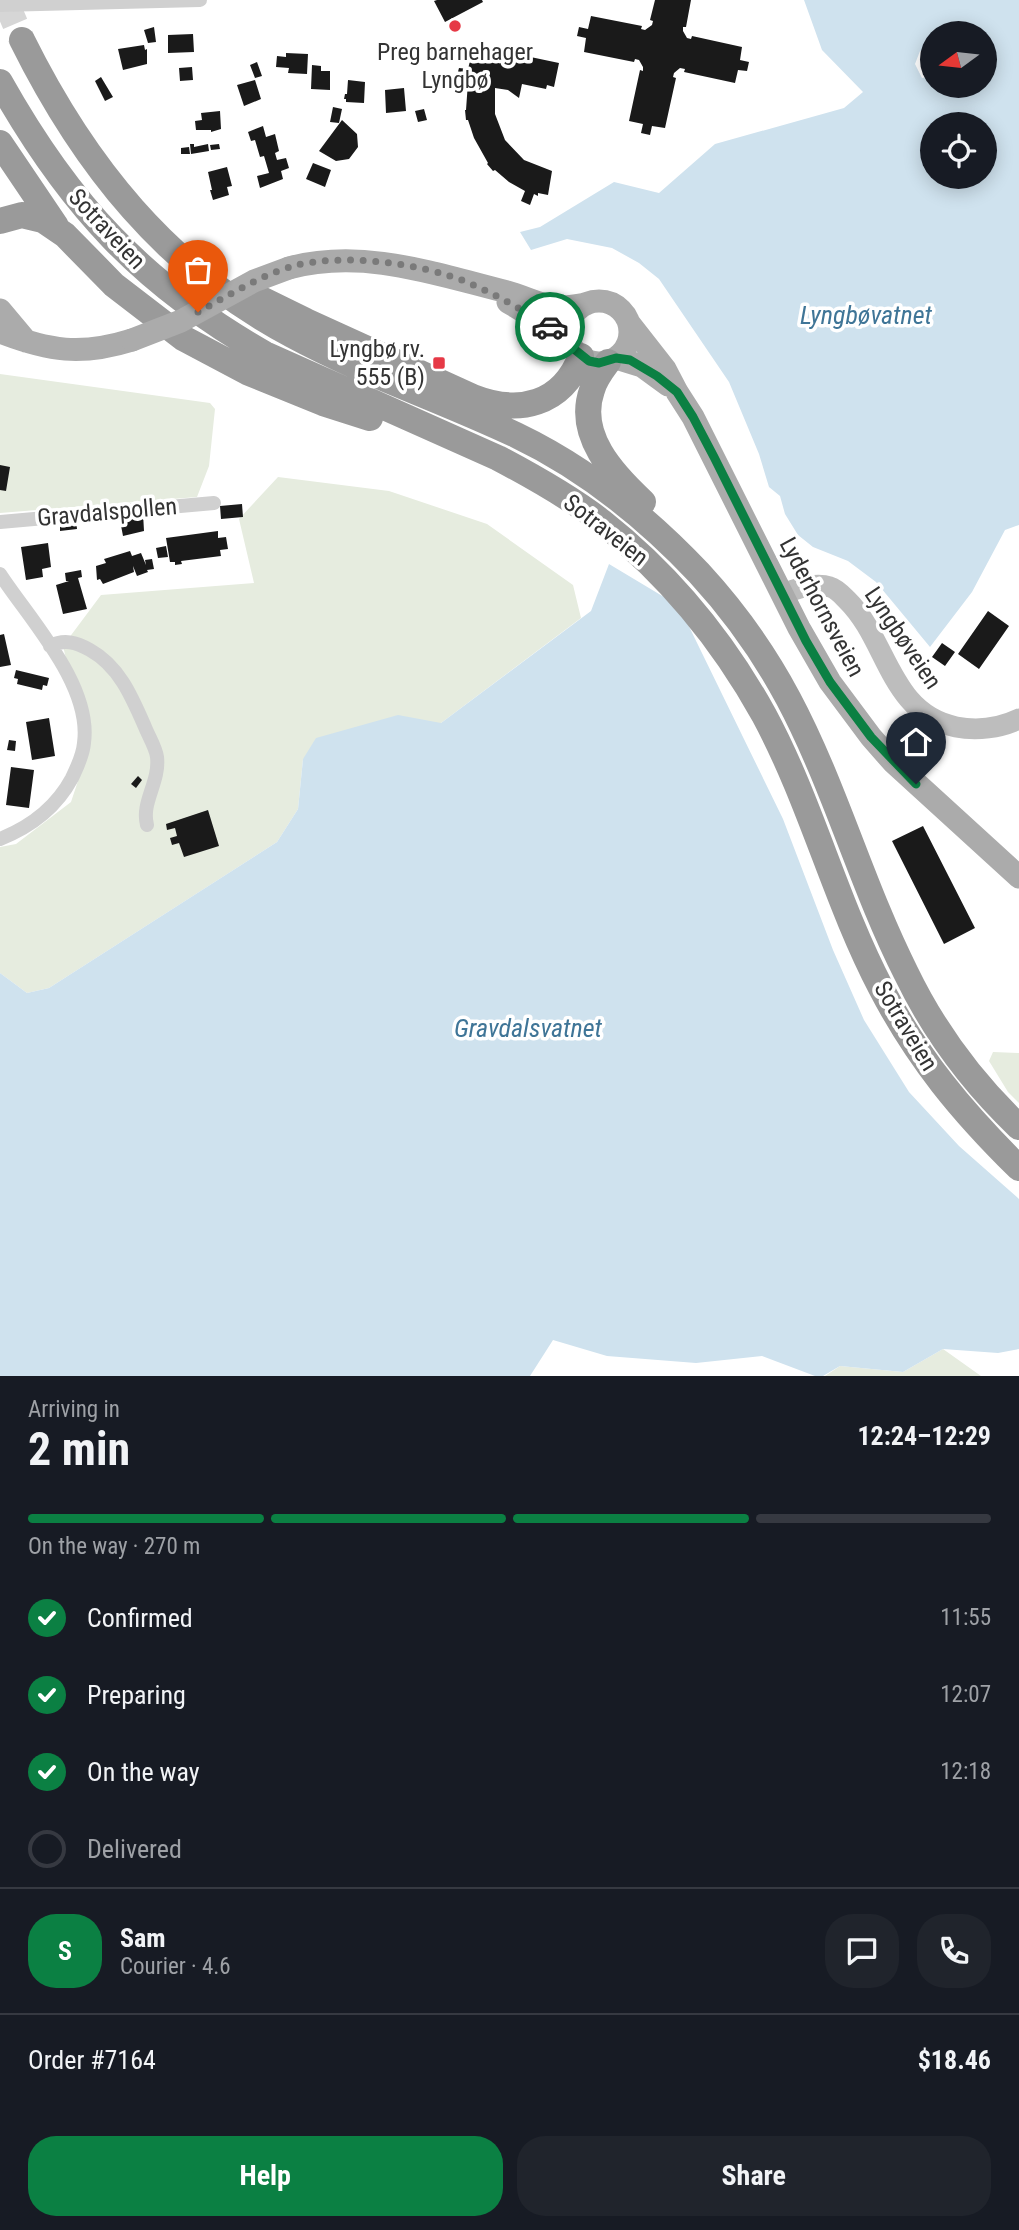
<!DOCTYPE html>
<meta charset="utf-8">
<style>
:root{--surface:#171b24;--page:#20242c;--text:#f1f3f6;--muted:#9ea1a6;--line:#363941;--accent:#0b8043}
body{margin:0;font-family:"Roboto Condensed",sans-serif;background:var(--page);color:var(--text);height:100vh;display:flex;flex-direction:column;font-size:26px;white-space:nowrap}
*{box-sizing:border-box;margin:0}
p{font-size:23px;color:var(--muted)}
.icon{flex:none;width:38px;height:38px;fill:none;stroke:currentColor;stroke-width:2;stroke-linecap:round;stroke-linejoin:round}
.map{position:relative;height:1376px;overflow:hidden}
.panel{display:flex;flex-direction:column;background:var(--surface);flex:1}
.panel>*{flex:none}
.needle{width:46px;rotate:255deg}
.buttons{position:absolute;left:920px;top:21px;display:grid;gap:14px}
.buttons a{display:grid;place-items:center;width:77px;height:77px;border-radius:50%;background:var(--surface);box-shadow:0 4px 18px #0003;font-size:35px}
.pin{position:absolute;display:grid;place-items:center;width:60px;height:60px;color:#fff;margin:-72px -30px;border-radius:50% 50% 50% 0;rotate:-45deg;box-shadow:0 0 7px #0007}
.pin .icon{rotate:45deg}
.courier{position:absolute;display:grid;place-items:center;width:70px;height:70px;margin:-35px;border:5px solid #0b8043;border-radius:50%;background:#fff;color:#222;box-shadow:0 2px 9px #0007}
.headline em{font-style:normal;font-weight:700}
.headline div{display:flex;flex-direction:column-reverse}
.headline{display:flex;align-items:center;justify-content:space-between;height:119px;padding:0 28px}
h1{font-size:46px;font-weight:700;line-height:52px}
.bar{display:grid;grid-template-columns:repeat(4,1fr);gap:10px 7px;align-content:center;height:84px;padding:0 28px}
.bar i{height:9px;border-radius:5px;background:var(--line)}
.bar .on{background:var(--accent)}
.bar p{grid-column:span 4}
.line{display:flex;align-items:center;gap:18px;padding:0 28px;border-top:2px solid var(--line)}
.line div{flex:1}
.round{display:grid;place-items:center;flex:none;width:74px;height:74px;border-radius:28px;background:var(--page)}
ol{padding:0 28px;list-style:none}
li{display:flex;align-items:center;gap:21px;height:77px}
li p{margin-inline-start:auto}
li .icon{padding:7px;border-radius:50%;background:var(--accent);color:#fff;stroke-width:4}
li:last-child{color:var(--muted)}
li i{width:38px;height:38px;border:4px solid var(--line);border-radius:50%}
.button{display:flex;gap:14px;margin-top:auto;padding:14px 28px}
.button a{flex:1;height:80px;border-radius:28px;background:var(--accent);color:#fff;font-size:28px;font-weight:700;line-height:80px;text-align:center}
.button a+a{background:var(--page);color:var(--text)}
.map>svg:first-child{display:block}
.green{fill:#e6ecdf}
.water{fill:#cfe2ee;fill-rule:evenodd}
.building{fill:#1a1a1a}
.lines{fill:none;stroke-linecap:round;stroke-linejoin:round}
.highway-tunnel{stroke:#d6d6d6;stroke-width:26;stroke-dasharray:26 13;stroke-linecap:butt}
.street{stroke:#d0d0d0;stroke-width:14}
.secondary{stroke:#bdbdbd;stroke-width:21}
.primary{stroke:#ababab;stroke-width:23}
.highway{stroke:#9a9a9a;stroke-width:26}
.primary-bridge{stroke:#ababab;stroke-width:23}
.done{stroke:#7a7a7a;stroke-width:7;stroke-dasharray:0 12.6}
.route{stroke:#0b8043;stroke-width:9}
.poi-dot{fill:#e63946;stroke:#fff;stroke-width:2.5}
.labels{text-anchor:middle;stroke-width:7;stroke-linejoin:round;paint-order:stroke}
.poi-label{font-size:24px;fill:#333;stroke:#fff}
.street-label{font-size:24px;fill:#333;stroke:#fff}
.water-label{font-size:26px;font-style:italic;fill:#3f7597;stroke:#fff}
</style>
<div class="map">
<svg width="1019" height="1376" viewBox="0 0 1019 1376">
<rect width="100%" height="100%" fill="#fff"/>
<path class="green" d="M0,374L210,403L215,409L209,466L197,497L0,513Z
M278,477L389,491L487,524L573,585L581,618L441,723L303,759L298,809L277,842L49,988L27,993L0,973V847L16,844L71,802L88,751L63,646L101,595L254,583L239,519Z
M993,1052L1019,1053V1103L1008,1092L989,1061Z
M943,1349L981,1376H825L840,1366L903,1372Z"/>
<path class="water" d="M804,0H1019V525L1005,530L972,592L930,647L876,582L848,561L813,547L798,535L785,514L780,496L769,487L759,454L729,382L659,279L639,263L612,248L567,239L531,250L520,232L540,227L614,182L659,193L715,144L844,108L863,92L822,50ZM933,33H985V86H933V76L922,78L915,64L920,51L933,47ZM933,124H985V177H933Z
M609,564L679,606L783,819L833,950L864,1020L909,1092L959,1146L1019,1199V1349L998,1353L943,1349L903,1372L840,1366L823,1376H815L762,1356L696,1363L607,1356L553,1340L530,1376H0V973L27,993L49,988L277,842L298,809L303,759L316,738L398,715L441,723L591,611Z"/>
<path class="building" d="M437,0H482L483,2L445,22L434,1Z
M655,0H691L686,27H683V31L687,38L691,39L692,36L742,47L740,60L749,62L747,71L738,70L735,83L684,72L685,69L680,68L674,73L673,77L676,78L665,128L652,126L650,135L641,133L643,124L629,121L640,70L643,71V67L639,60L635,59L634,62L584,52L586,38L577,36L579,27L588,29L591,16L642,26L641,29L645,30L652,25L653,21L650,20Z
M154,27L156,42L148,43L144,30Z
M193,34L194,52L168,53V35Z
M144,45L145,50L147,49V64L123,70L118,49Z
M492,49L559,63L554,87L547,85L546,89L522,84L519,98L508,90L495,88V114L505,140L524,160L552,171L548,195L538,193V196L534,194L530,205L521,201L525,191L509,182L495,170L493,171L487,164L488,163L474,138L468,120H466L465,110H466L468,82L456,79L459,68L468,69L472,53L491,56Z
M286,53L308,54L307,74L288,73L289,68L276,67L277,56L286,57Z
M257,62L262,76L255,78L250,65Z
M312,65L321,66V71H330V90L311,89Z
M192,67L193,80L180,81L179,68Z
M101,77L113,97L105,101L95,81Z
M255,80L261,99L244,106L237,85Z
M348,80L365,82L364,103L346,102V99H344L345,94H347Z
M404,88L406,111L386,113L385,90Z
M333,107L342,109L339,123L330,122Z
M424,109L427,120L418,122L415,111Z
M220,111L221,129L211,132V130H196L195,121L202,120L201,113Z
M342,120L357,134L358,147L349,159L336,161L319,151Z
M263,126L266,137L275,134L279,151L275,153L277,160L286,158L289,168L281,171L283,179L260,188L257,176L269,173L264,156L260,157L255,140L251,141L248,132Z
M190,144H194V147L208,144L209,151L191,154Z
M219,144L220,149L211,150L210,145Z
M189,147L190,154H181V148Z
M313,163L331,170L325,187L306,179Z
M227,167L232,186L227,187L229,195L213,200L210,190H212L208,172Z
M0,465L10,467L6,491L0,490Z
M242,504L243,517L221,519L220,506Z
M143,513L144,531L123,536L119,515Z
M76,519L77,529L60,531V520Z
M218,531V538L226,537L228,549L220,550L221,556L181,561L182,564L175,565V562H170L166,538Z
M48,543L51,567L42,569L43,577L26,580L21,547Z
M166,546L168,557L158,558L156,548Z
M130,551L132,556L141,553L146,565L145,560L152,559L154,569L147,570L148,572L137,576L133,566L134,572L103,584L100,579L97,580L96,566L106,563L104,559Z
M81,570L82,577L78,578L87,609L63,614L56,585L69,581H66L65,573Z
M988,611L1009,626L979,669L958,654Z
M4,634L11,665L0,667V635Z
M942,643L955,652L945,666L932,657Z
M16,670L49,678L47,686L43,685L42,690L17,684L18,679L14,678Z
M49,718L55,756L32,760L26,722Z
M9,740L16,741L15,751L7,750Z
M11,767L34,770L29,808L6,805Z
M138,776L142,780L136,788L131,784Z
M208,810L219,846L184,857L179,843L172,845L170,838L177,836L175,828L167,830L166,824Z
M923,826L975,928L944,944L892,841Z"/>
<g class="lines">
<path class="highway-tunnel" d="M5,0L22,40"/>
<path class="street" d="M0,5L200,0
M0,522L214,503
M0,574C30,620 92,685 84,743C83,756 77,767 72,778C56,808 30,827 0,839
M50,646C64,639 76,642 90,650C119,666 132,697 145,727C149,737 156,748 157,757C160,782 141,802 147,825"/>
<path class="secondary" d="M783,594C797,588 815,582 830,587C837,589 842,595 847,600C888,640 889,713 956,727C977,731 1000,728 1019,719"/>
<path class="primary" d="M289,268C363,248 435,274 507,292C522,296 538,304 553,307C564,308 575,306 586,304
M568 332a31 31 0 1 1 62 0a31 31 0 1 1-62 0Z
M508,302L570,339
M0,310L26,341
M629,323L665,369L677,392L693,417L799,628L830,682L871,737L893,762L1019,877
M0,332C49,351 81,356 132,340
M616,358L642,366L668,385"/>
<path class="highway" d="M22,40C84,165 166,268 292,335C364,374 442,400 516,435C585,468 647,518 699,573C734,611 764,653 788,698C835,786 861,884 906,973C934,1031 973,1083 1019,1127
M0,82C69,205 142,284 265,354L498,458C534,477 570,497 602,522C669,575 723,641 764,715C811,802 835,900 881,988C918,1059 962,1112 1019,1168
M0,143L56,226
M0,221L22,215L43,220L65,235L114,285L183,338L249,373L323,403L370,418
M257,297L306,321L473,397C519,415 562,405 581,356
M608,362C602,370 595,379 592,390C576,435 613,474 643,502"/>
<path class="primary-bridge" d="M132,340L181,321L254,281L289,268"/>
</g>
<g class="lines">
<path class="done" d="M198,312C228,296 257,277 290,267C339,252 422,263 469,283C497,295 524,311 550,327"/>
<path class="route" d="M550,327L570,340L574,349L589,361L599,363L616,358L630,360L657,376L677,392L693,417L714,457L806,641L830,682L871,737L916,784"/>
</g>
<g class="poi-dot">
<circle cx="455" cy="26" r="7"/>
<rect x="432" y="356" width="14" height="14" rx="3.5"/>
</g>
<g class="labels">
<g class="poi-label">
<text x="455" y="60">Preg barnehager<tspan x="455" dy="28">Lyngbø</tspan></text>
<text x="425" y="357" text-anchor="end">Lyngbø rv.<tspan x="425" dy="28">555 (B)</tspan></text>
</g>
<g class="street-label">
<text transform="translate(107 229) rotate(47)" y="8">Sotraveien</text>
<text transform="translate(107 512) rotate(-5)" y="8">Gravdalspollen</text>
<text transform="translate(606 530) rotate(38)" y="8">Sotraveien</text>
<text transform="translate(822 607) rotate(62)" y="8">Lyderhornsveien</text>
<text transform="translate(903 638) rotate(56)" y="8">Lyngbøveien</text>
<text transform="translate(906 1026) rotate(59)" y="8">Sotraveien</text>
</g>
<g class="water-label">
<text x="866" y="324">Lyngbøvatnet</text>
<text x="528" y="1037">Gravdalsvatnet</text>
</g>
</g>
</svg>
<div class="buttons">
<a><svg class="needle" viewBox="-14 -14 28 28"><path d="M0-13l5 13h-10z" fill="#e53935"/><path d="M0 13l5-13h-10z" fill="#9ea1a6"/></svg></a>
<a><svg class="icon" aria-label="locate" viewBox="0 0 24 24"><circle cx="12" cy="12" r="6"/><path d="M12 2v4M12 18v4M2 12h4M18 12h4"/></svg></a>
</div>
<div class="pin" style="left:198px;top:312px;background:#ea580c"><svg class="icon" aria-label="bag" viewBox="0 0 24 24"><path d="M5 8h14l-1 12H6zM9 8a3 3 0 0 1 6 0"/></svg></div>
<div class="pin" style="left:916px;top:784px;background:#1f2937"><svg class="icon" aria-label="home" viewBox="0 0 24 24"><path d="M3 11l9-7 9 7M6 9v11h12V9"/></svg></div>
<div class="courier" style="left:550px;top:327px"><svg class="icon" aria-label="car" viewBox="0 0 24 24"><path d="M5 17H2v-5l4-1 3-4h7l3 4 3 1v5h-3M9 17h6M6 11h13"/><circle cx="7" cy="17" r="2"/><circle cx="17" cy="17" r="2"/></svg></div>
</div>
<section class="panel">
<div class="headline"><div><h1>2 min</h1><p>Arriving in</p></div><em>12:24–12:29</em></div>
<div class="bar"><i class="on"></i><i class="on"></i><i class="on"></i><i></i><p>On the way · 270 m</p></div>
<ol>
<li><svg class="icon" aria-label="check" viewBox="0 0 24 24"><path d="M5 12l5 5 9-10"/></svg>Confirmed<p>11:55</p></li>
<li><svg class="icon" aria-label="check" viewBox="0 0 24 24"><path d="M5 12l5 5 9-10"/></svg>Preparing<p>12:07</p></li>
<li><svg class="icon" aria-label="check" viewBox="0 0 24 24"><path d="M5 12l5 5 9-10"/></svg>On the way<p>12:18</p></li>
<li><i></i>Delivered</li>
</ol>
<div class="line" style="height:126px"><b class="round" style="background:var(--accent);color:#fff">S</b><div><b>Sam</b><p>Courier · 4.6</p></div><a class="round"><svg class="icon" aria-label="chat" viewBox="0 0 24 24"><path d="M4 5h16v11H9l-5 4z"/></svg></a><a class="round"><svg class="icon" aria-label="phone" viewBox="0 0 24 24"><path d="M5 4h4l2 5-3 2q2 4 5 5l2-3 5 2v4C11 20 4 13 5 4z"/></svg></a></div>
<div class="line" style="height:91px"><div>Order #7164</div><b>$18.46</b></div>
<div class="button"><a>Help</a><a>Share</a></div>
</section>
